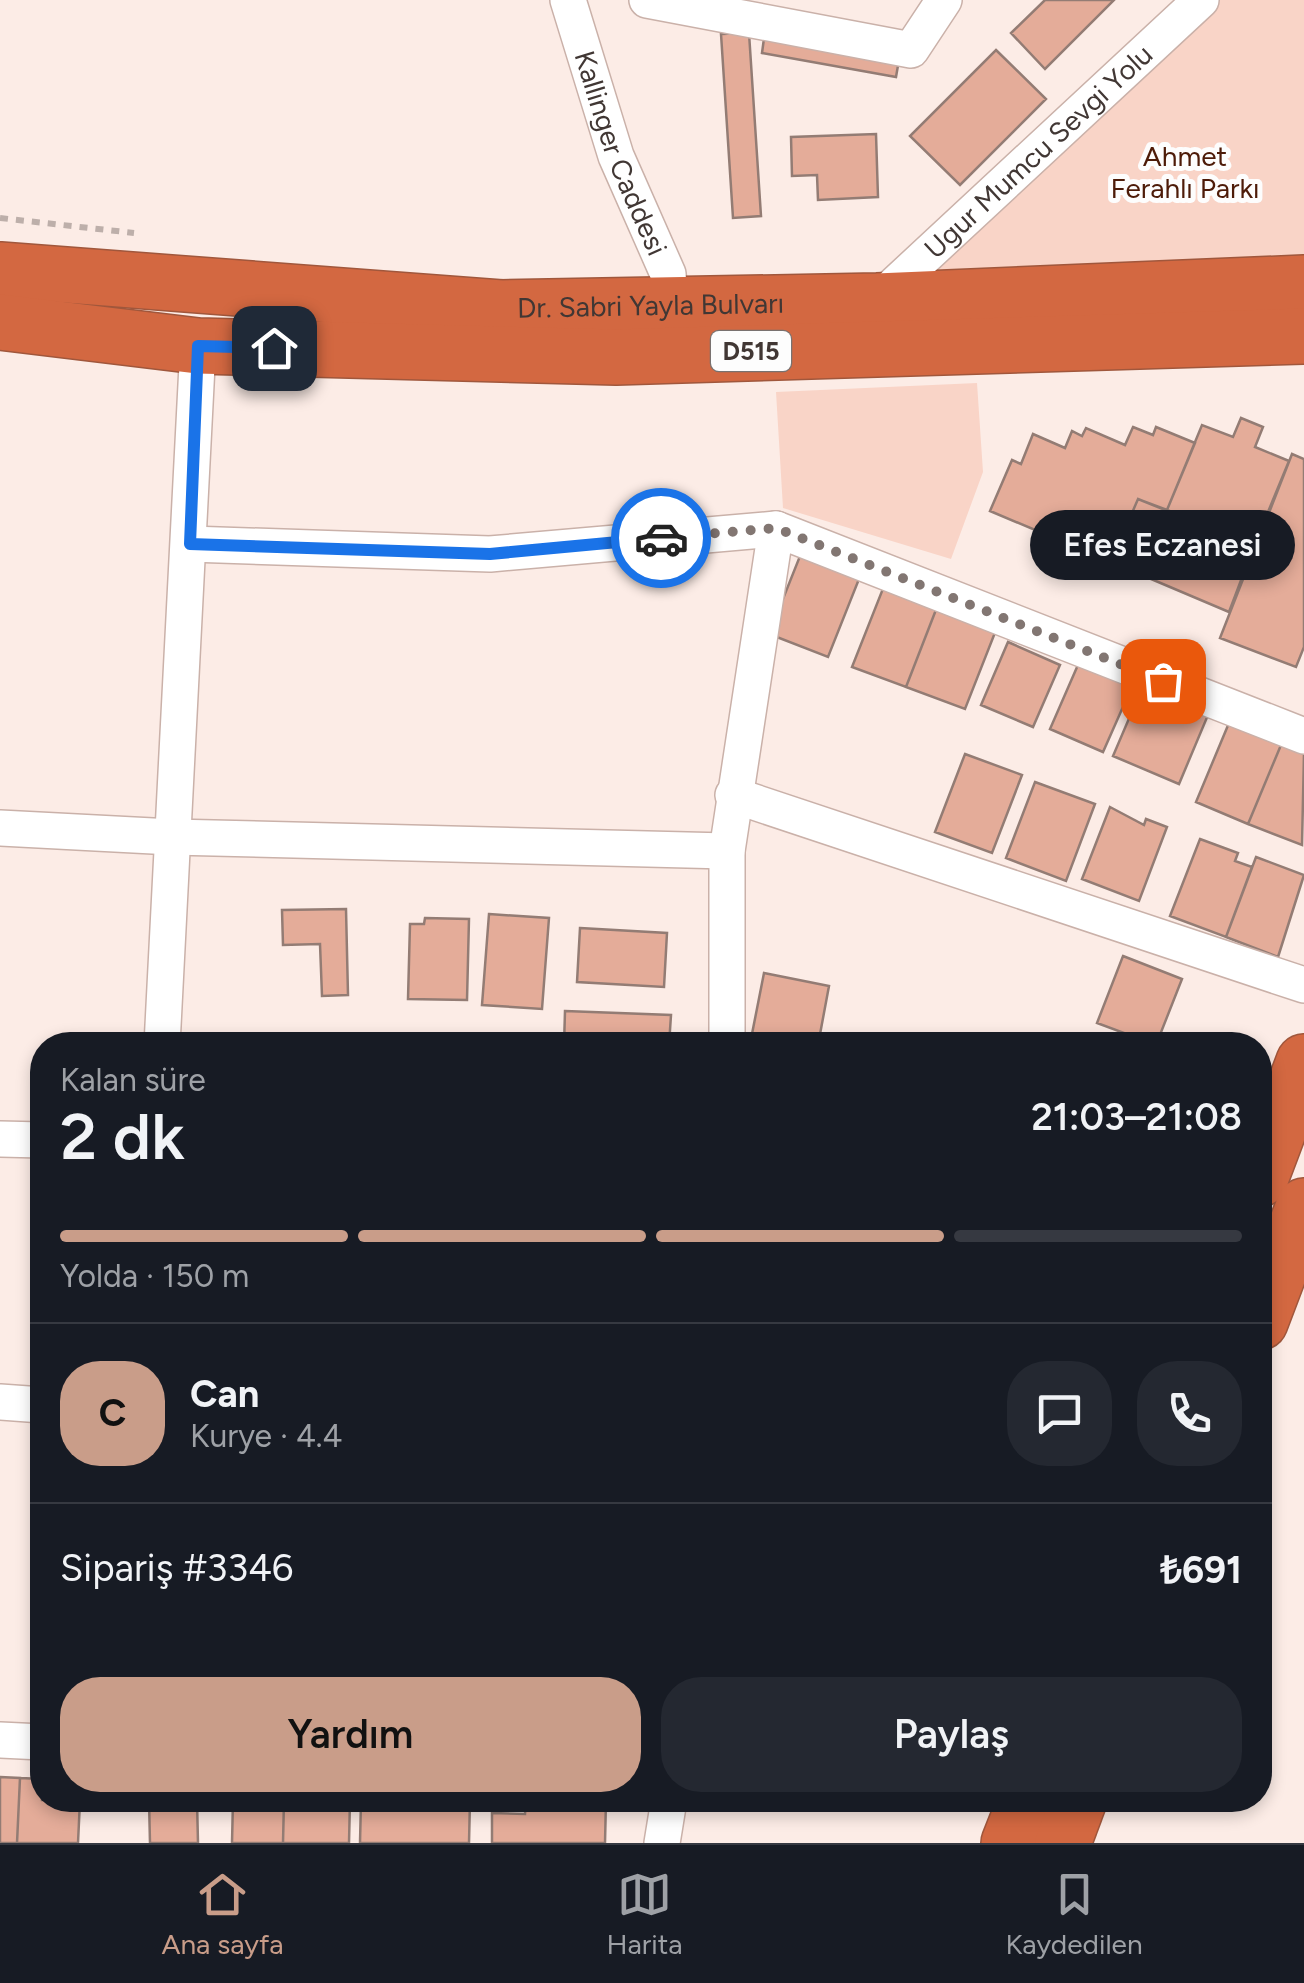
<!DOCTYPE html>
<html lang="tr">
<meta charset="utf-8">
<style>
:root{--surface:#171b24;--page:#242831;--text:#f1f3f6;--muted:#9ea1a6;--line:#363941;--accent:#c99d89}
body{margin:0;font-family:Figtree,sans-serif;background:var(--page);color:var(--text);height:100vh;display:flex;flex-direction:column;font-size:38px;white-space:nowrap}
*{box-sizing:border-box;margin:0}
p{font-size:32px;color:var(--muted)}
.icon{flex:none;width:55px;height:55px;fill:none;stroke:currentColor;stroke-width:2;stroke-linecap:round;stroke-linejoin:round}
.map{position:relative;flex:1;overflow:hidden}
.sheet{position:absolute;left:30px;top:1032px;width:1242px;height:780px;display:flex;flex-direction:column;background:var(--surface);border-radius:40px;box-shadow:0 5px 15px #0003}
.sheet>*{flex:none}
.pin{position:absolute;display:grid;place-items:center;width:85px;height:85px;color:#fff;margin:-42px;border-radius:20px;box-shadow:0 5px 15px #0006}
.courier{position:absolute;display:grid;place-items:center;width:100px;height:100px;margin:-50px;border:8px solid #1a73e8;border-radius:50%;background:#fff;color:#222;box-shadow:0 2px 12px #0007}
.bubble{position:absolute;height:70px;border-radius:35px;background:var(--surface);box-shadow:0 5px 15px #0003;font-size:32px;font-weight:600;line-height:70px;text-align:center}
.summary em{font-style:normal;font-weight:600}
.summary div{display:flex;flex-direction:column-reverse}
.summary{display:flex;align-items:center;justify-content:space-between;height:170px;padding:0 30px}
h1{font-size:65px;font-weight:600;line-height:75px}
.bar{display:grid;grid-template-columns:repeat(4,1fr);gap:15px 10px;align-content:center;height:120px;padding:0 30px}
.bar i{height:12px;border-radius:8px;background:var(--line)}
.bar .on{background:var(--accent)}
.bar p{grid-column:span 4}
.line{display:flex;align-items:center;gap:25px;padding:0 30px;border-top:2px solid var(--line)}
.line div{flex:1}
.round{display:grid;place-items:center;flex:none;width:105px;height:105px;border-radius:40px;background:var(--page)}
.cta{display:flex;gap:20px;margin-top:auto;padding:20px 30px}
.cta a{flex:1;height:115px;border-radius:40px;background:var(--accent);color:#111;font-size:40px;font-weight:600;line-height:115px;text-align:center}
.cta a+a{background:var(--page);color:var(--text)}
.tabs{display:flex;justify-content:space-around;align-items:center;height:140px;border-top:2px solid var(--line);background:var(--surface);font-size:28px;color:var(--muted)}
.tabs a{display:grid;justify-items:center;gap:5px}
.tabs .on{color:var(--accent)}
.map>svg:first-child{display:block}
.green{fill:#f9d4c7}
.building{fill:#e4ac99;stroke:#937c74;stroke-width:2.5}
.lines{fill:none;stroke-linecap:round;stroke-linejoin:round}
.street-casing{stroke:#cab1a9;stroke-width:38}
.highway-casing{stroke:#a0573c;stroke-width:58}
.path{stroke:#bdafaa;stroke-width:6;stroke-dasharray:8 8;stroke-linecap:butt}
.street{stroke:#fff;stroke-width:35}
.highway{stroke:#d36841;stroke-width:55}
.done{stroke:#827672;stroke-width:10;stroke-dasharray:0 18}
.route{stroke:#1a73e8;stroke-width:12}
.labels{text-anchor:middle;stroke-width:10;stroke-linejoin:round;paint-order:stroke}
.shield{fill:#fdfdfd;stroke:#797270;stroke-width:2.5}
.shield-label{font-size:25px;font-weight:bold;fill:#413734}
.street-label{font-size:28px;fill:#413734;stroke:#fdfdfd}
.park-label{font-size:28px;fill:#4d1b08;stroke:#fdfdfd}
</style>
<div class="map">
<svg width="1304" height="1843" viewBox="0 0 1304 1843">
<rect width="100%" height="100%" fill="#fcece6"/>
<path class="green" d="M1201,0H1304V283L877,301Z
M977,383L983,472L951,559L783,508L776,392Z"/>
<path class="building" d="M1045,0H1114L1045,69L1011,33Z
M765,31L900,54L896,77L762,53Z
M749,33L761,216L733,218L721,34Z
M996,50L1046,99L960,185L910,136Z
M876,134L878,197L818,200L817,175L792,176L791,137Z
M1241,418L1263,427L1255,447L1289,461L1254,546L1167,510L1202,425L1233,437Z
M1133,427L1153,435L1156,427L1195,443L1167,510L1138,499L1111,562L990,511L1012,460L1021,464L1033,434L1065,448L1072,431L1082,436L1086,428L1125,445Z
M1292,454L1304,459V647L1296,667L1220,638Z
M1138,499L1254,546L1229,612L1111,562Z
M802,551L861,574L828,657L769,634Z
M886,581L939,602L906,687L852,667Z
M939,602L998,625L965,709L906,687Z
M1008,642L1060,665L1033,727L981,705Z
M1081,658L1134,682L1103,752L1050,729Z
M1142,688L1208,715L1179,784L1113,756Z
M1229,723L1281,745L1248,824L1196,802Z
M1281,745L1304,754L1302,845L1248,824Z
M965,754L1022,775L992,853L935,832Z
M1035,782L1095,804L1066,881L1006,858Z
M1110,807L1144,825L1146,819L1167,827L1139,901L1082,879Z
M1200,839L1238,853L1235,861L1252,867L1226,937L1170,916Z
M1256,857L1304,875L1278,957L1226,937Z
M346,909L348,995L322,996L320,944L283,945L282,910Z
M489,914L549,918L542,1009L482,1005Z
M425,918L469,919L467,1000L408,999L410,924H424Z
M580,928L667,933L664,987L577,982Z
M1123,956L1182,979L1156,1045L1097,1023Z
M764,973L829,986L818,1045L751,1039Z
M565,1011L671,1015L669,1045H564Z
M0,1777L20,1778L17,1843H0Z
M20,1778L42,1779V1800H80L78,1843H17Z
M149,1800H197L198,1843H150Z
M233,1800H284L283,1843H232Z
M284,1800H350L349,1843H283Z
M361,1800H470L469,1843H360Z
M526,1800H606L605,1843H492V1813L525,1814Z"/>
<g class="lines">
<defs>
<g id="street">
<path id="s1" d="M568,0L616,156L668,274L671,307"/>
<path d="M647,0L911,50L944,0"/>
<path id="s2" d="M877,301L1201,0"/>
<path d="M190,544L490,554L776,529"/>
<path d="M733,795L1304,985"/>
<path d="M0,828L172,837L727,851"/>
<path d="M162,1045L198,346"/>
<path d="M727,1045V851L776,529L1304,736"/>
<path d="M0,1139L42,1140"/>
<path d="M0,1402L42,1405"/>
<path d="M0,1740L42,1742"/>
<path d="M662,1843L669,1800"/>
</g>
<g id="highway">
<path id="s3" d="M0,270L501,308L877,301L1304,283"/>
<path d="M0,322L198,346L616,357L1304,336"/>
<path d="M1260,1179L1304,1062"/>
<path d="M1260,1322L1304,1206"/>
<path d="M1009,1843L1026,1800"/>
<path d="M1063,1843L1079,1800"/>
</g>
</defs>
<use href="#street" class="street-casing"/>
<use href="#highway" class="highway-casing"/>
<path class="path" d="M0,218L134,233"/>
<use href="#street" class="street"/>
<use href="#highway" class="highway"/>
</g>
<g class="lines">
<path class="done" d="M661,538L776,528L1163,681"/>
<path class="route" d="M274,348L198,346L190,544L490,554L661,538"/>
</g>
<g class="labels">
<rect class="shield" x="711" y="331" width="80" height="40" rx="8"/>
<g class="shield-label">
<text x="751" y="360">D515</text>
</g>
<g class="street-label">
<text dy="10" stroke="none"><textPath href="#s2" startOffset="220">Ugur Mumcu Sevgi Yolu</textPath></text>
<text dy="10" stroke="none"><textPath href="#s1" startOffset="162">Kallinger Caddesi</textPath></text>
<text dy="10" stroke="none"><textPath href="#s3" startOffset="652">Dr. Sabri Yayla Bulvarı</textPath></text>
</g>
<g class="park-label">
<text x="1185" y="166">Ahmet<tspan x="1185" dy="32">Ferahlı Parkı</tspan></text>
</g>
</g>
</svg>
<div class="pin" style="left:1163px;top:681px;background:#ea580c"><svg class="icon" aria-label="bag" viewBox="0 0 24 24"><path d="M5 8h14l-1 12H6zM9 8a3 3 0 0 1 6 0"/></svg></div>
<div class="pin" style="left:274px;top:348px;background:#1f2937"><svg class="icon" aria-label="home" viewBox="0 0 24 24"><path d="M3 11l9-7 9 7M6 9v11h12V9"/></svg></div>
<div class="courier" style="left:661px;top:538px"><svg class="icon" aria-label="car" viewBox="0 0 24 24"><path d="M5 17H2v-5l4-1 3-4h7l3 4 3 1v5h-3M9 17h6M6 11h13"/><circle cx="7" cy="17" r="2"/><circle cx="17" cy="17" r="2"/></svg></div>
<div class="bubble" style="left:1030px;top:510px;width:265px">Efes Eczanesi</div>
<section class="sheet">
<div class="summary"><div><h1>2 dk</h1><p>Kalan süre</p></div><em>21:03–21:08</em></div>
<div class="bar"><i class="on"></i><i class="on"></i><i class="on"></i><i></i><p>Yolda · 150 m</p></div>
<div class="line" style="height:180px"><b class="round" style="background:var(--accent);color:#111">C</b><div><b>Can</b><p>Kurye · 4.4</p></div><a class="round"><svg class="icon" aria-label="chat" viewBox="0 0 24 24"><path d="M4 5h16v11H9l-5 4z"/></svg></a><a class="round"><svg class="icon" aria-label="phone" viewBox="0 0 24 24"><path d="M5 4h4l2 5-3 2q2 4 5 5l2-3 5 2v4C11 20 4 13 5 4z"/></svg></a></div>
<div class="line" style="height:130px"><div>Sipariş #3346</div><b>₺691</b></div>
<div class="cta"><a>Yardım</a><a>Paylaş</a></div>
</section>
</div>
<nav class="tabs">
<a class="on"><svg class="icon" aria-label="home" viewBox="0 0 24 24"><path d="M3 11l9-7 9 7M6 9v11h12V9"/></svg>Ana sayfa</a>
<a><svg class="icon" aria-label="map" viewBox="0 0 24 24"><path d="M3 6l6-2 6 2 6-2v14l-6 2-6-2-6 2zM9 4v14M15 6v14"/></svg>Harita</a>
<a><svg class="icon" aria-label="saved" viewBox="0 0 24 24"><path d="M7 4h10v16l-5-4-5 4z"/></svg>Kaydedilen</a>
</nav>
